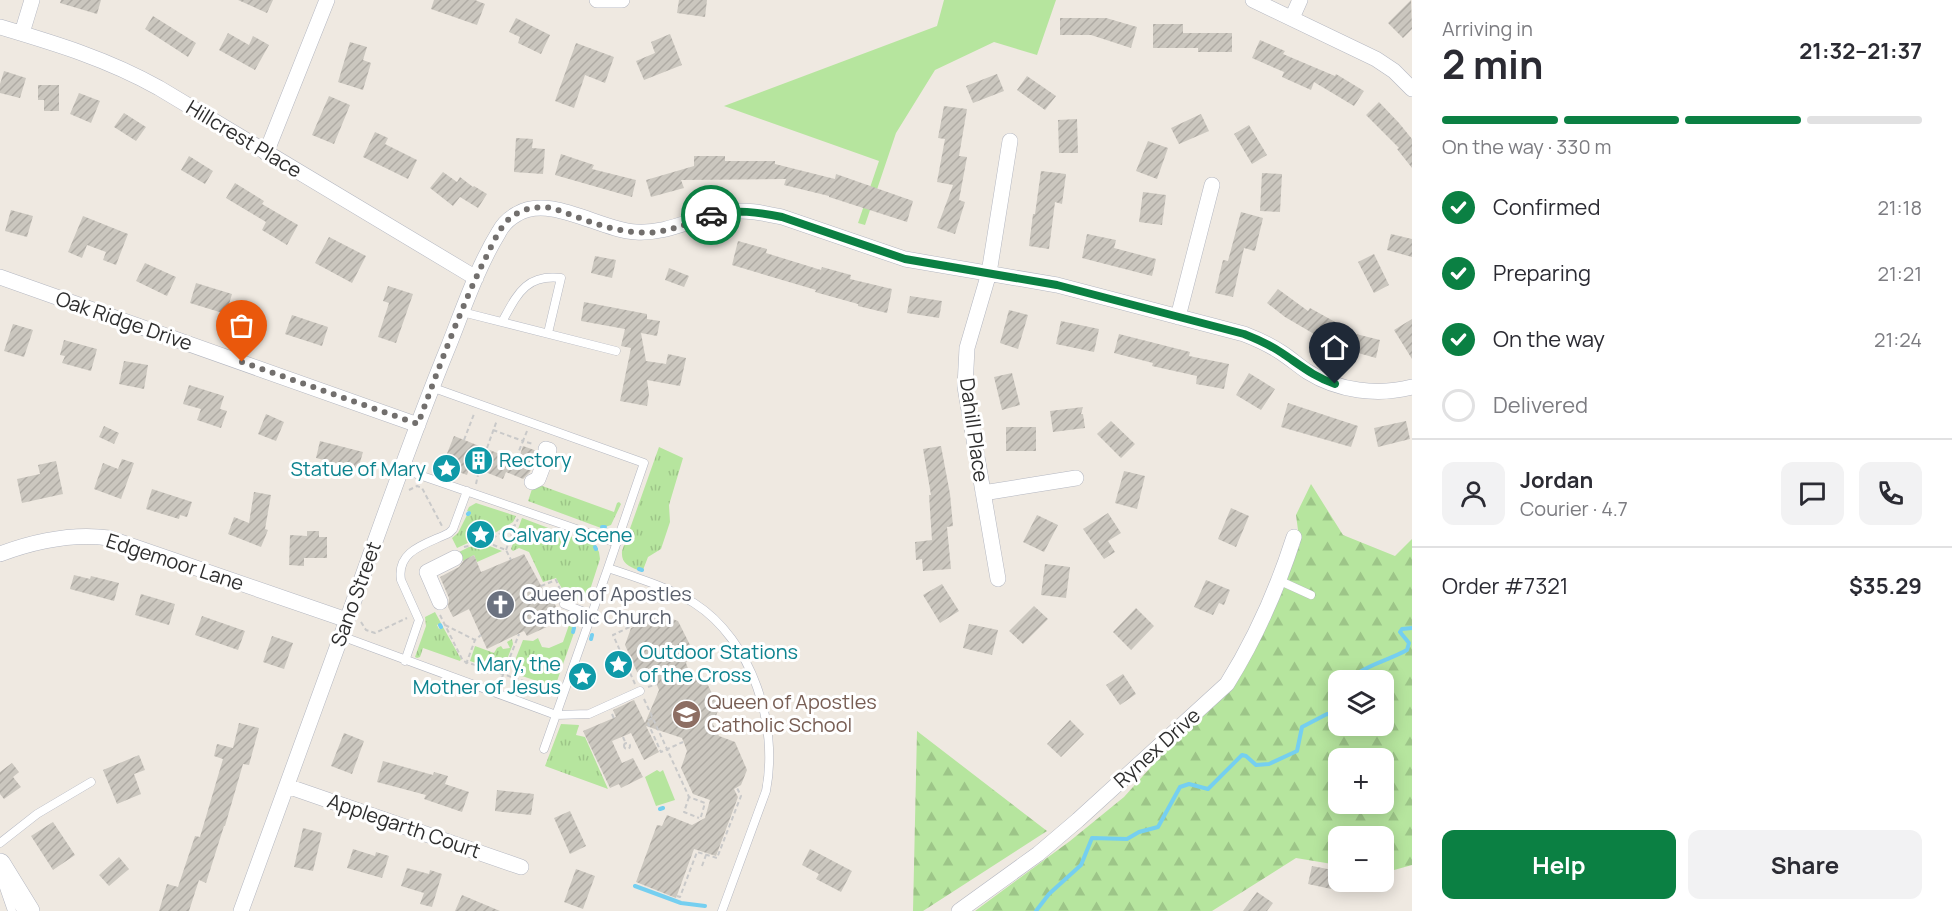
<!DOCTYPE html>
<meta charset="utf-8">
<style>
:root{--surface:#fff;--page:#f2f2f3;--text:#2b2b33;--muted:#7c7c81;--line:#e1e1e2;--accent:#0b8043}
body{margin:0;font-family:Manrope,sans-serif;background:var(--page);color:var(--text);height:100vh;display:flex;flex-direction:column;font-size:22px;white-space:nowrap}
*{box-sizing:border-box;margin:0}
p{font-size:20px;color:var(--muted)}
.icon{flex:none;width:33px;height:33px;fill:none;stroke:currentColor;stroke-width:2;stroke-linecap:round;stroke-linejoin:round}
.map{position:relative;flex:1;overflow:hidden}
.side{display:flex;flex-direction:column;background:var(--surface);width:540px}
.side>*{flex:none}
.tools{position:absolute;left:1328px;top:670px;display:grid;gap:12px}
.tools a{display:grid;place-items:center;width:66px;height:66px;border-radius:12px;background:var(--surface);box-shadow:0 3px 15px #0003;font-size:30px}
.pin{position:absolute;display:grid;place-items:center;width:51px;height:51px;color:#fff;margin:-62px -26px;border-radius:50% 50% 50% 0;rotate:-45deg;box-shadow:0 0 6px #0007}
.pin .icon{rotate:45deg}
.courier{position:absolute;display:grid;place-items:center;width:60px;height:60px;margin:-30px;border:4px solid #0b8043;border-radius:50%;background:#fff;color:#222;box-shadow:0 2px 8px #0007}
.overview em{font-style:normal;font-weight:700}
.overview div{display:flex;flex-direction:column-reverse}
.overview{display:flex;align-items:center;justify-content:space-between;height:102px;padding:0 30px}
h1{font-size:39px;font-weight:700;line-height:45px}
.bar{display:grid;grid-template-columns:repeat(4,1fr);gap:9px 6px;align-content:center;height:72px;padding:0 30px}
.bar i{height:8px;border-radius:4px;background:var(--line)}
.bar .active{background:var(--accent)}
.bar p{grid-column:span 4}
.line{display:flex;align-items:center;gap:15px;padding:0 30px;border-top:2px solid var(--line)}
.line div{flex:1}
.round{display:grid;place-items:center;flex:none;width:63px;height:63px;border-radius:12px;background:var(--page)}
ol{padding:0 30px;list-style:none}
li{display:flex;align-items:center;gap:18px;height:66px}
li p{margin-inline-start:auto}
li .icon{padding:6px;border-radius:50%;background:var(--accent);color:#fff;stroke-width:4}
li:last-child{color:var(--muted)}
li i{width:33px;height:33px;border:3px solid var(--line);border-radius:50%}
.button{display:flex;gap:12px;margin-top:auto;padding:12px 30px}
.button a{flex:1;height:69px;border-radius:12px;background:var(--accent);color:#fff;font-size:24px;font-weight:700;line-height:69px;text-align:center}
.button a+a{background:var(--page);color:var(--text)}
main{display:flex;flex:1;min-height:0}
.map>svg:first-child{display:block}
.grass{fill:url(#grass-tufts)}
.forest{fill:url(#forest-firs);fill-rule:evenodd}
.park{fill:#b6e59e}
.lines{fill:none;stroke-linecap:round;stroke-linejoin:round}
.stream{stroke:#75cff0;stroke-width:4}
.building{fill:url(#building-hatch)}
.lane-casing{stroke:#b4b7c1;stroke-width:9}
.street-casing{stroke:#b4b7c1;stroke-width:16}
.secondary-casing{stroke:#b4b7c1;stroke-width:22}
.path{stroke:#c9c9c9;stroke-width:2;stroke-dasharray:4.5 3;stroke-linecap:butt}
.lane{stroke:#fff;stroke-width:8}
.street{stroke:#fff;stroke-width:15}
.secondary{stroke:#fff;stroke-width:21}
.done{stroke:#726f6d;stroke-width:6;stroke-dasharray:0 10.8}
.route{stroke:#0b8043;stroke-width:8}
.labels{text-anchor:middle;stroke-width:6;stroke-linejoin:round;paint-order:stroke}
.street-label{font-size:20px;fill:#2e2e2e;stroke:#fff}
.culture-label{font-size:20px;fill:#0d838f;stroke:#fff;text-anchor:start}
.worship-label{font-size:20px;fill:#5b616d;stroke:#fff;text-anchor:start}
.education-label{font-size:20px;fill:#785e54;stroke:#fff;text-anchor:start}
</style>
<main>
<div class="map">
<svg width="1412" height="911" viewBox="0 0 1412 911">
<defs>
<pattern id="grass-tufts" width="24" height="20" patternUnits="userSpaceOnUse" patternTransform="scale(1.5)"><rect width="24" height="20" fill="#b6e59e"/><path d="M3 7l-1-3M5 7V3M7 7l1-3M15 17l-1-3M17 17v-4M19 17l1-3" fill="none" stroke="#9dc588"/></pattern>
<pattern id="forest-firs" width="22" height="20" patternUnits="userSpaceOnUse" patternTransform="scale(1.5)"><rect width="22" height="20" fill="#b6e59e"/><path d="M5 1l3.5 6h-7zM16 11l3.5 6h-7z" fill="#9dc588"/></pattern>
<pattern id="building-hatch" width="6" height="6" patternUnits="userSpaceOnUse" patternTransform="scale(1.5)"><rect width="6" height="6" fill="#cbc7bf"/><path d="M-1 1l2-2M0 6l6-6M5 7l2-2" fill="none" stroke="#afaba4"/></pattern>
</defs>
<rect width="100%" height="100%" fill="#efe9e1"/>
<path class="grass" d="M659,447L683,458L669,505L670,522L661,549L648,557L643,570L639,568L638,570C628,566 621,563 622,551Z
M534,483L614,512L617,503L619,502L621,504L611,525L605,527L602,525L601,528L528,501Z
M476,503L516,516L513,522L483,540L470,542L457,548L452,538L458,533L467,515H470L471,512L467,511L469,507Z
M522,518L596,546L599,552L600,559L588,596C573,609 562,589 556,578L543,582L529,552L519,548L513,551L511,549Z
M487,545L502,551L477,562L474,555L463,561L459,552L469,547Z
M435,612L441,623L437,625L439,629L443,627L461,659L460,661L423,648L420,657L417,658L415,657L426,626L425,617Z
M569,617L574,619L576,627H573L571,632L574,633L556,684L552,686L513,673L514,669L512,668L523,640L533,641L538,638L542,647L549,648L563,642L569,625L565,620Z
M512,639L513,644L502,672L470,661L475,646L494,653L497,648L501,646L503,649L510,648L507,642Z
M561,724L579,725L576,735L585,737L608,789L545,766Z"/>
<path class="forest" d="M1311,484L1343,535L1395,556L1412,539V865L1387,872H1383V837H1338V865L1296,858L1212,911H975L1070,841L1124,797L1231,678L1300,545L1296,515ZM1338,681H1383V726H1338ZM1338,759H1383V804H1338Z
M917,731L1047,831L923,911H913Z"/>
<path class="park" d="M944,0H1056L1037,55L994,42L935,70L896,133L865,225L858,223L879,161L724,106L937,26Z
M657,770L660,772L663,770L675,800L656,806L645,777Z"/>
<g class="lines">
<path class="stream" d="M468,514L469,513
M602,527H605
M595,547L596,549
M639,569L642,570
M440,625L441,627
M573,632L574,628
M591,639L592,635
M1359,681L1358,673C1373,663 1391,659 1407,650L1409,643L1400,632L1402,629L1412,628
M660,809L663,808
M635,886L681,903L705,906
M1036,911L1049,894L1081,865L1092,838L1127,839L1139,832L1158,827L1180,787L1189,784L1208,789L1242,755L1246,756L1256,765L1269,764L1297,751L1302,727L1327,714L1338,716"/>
</g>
<path class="building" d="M61,0H101L97,14L60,3Z
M238,0H273L267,13Z
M434,0H475L485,4L477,25L431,9Z
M679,0H707L705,17L677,13Z
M1411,0L1412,29L1403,38L1388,23Z
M153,16L196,43L188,57L145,29Z
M516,18L550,35L541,54L518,43L520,37L509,32Z
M1060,18H1106L1137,27L1131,48L1091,35H1060Z
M1153,24H1183V33H1232V52H1198V48H1153Z
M228,33L249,45L253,36L269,45L255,70L219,50Z
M670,34L682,65L644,80L636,61L655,53L651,42Z
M1260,40L1285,51L1283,54L1335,76L1336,74L1364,91L1354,106L1314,82L1311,90L1282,77L1284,72L1252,58Z
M350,42L367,47L363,60L371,63L363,90L338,82Z
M576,43L614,57L605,83L585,75L574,108L555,101Z
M4,71L26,78L20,98L0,93V84Z
M997,74L1004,91L973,103L966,86Z
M1027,76L1056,96L1045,110L1017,90Z
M38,85H59V111H44V100H38Z
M79,93L100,101L91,123L70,114Z
M329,96L350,105L334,144L312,135Z
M1379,102L1399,123L1412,139V168L1397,149L1399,148L1366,115Z
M944,106L967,109L959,156L967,157L959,200L965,202L955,234L937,228L953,185L937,182L945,139L938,138Z
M124,113L146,127L136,141L114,127Z
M1201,114L1209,131L1179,144L1171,128Z
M1077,119L1078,153H1059L1058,120Z
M1249,125L1267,155L1252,164L1234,134Z
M375,132L388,138L385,144L417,160L408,179L363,157Z
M516,138L533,139L532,148L545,149L543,174L514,172Z
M1148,141L1168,148L1157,179L1136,171Z
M561,154L594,165L592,169L636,180L632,197L555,175Z
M189,156L213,171L205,184L181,170Z
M694,156H725V161H775V164L835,179L836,174L913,201L907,222L829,197V196L784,185L786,179L681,180L684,188L651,197L646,180L694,166Z
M1041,171L1066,174L1062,204L1055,202L1049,249L1029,246L1033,214H1035Z
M443,172L457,182L460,177L473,187L474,186L487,194L478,208L460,197L453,206L430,188Z
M1262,173L1282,174L1280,212L1260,211Z
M235,183L264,201L262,204L298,225L287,245L262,230L266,222L226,198Z
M1143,192L1166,195L1162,225L1139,222Z
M11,210L33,216L27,237L5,231Z
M1241,212L1263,218L1255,251L1244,248L1233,297L1215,293L1223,260L1228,261Z
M83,216L128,234L116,265L103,260L106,252L87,245L82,258L68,252Z
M1087,234L1116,240L1114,248L1156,259L1152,276L1082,258Z
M1391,234L1412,239V257L1387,250Z
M329,237L366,256L352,283L315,263Z
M738,241L767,249L766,253L821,270L822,267L851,275L850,279L892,289L887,313L858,306V304L815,292L816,290L732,265Z
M1374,254L1389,285L1374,293L1358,262Z
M595,256L616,260L612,278L591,273Z
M145,263L176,277L167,296L136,281Z
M669,268L689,276L684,287L665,280Z
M196,283L232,294L226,314L190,303Z
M388,286L413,294L396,343L378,337L389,303L383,301Z
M1278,289L1308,311L1310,308L1337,323L1326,341L1285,317L1267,303Z
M910,296L942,301L939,318L907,313Z
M584,302L647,314V319L660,321L657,336L641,333L646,361L666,364L668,354L686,358L680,386L647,380L649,394L647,406L620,401L631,348L621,346L625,329L581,321Z
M1009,310L1028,315L1018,349L1000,343Z
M292,315L328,327L322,346L285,334Z
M1412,319V359L1394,330Z
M1061,321L1099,329L1094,352L1056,344Z
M13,324L33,330L24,357L4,351Z
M1348,332L1380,340L1376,358L1344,349Z
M1119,334L1190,352L1189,356L1229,364L1224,389L1196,384L1197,376L1152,366L1153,363L1114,353Z
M64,340L97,349L91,371L62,363L65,356L60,355Z
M124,361L148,365L144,389L119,384Z
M1012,373L1020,405L1002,410L994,377Z
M1249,373L1275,389L1261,410L1236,395Z
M189,385L224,396L220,409L227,411L221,428L197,420L201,409L183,404Z
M1288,403L1358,426L1351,447L1281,427Z
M1083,407L1081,414H1083L1085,428L1053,432L1050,411Z
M266,414L284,422L276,441L258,434Z
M1111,421L1135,444L1121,458L1097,434Z
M1406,421L1410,439L1378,447L1374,428Z
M104,426L119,433L114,444L99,437Z
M1006,427H1036V451H1006Z
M454,436L518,461L523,446L537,451V453L530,472L523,479L506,472L503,479L470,466L467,475L442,466Z
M320,441L363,452L358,469L316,458Z
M941,446L950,494L953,526L947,527L951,569L923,571L922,559L916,560L915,542L932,540L929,495H931L923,449Z
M122,459L134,463L121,499L94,489L103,463L118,469Z
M56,461L63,494L22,503L17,479L40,474L38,465Z
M1124,471L1145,476L1137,509L1115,503Z
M152,489L192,502L187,517L180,515L179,519L146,509Z
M254,492L271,495L265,529L268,530L261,547L228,534L234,517L249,523Z
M1231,508L1249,516L1236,547L1218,539Z
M1108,513L1121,533L1108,541L1115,552L1104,559L1083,529Z
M1037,515L1058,525L1044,552L1023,542Z
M307,531H319V537H327V558H304V566L289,565L290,535L307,536Z
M524,554L545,593L549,591L562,620L527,636L524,631L487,649L469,609L453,617L448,607L449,598L440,577L459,567L464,560L474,555L481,572Z
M1045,564L1070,567L1066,598L1041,595Z
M74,575L90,579L91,576L119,583L114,601L70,589Z
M1206,580L1230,590L1224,605L1219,603L1213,615L1194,607Z
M942,584L959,611L940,623L923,595Z
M141,594L175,604L169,625L135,615Z
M1034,606L1048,619L1023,644L1009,631Z
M1136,608L1154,626L1131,650L1113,632Z
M661,615L678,621L692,649L686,663L690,674L706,681L719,708L713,724L719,736L735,742L747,770L741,785L734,789L738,797L716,856L694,849L676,898L636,882L657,825L662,826L667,815L692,825L705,818L710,800L693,794L681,768L687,751L682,738L646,726L659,752L644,760L631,733L612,741L622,763L633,758L643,777L621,788L619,784L610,788L583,731L616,717L613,710L634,700L645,723L659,690L654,678L637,672L625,645L631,628Z
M202,616L245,631L238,650L195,635Z
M969,624L998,630L992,655L963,648Z
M272,636L293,643L284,669L263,662Z
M1123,674L1136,694L1120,705L1106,685Z
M1070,720L1084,734L1061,757L1047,744Z
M239,723L259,728L249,765L243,764L225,826H224L206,883L199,880L189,911H159L167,884L178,887L195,836L200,837L223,759L214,756L217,744L233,748Z
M344,733L364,741L352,774L331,766Z
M139,755L145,770L134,774L141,794L117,804L103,770Z
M383,761L433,775L434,772L448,776L445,784L469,792L462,812L424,799L426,795L377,782Z
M12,763L19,772L13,777L21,787L4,799L0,794V772Z
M497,790L534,794L531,815L495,811Z
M570,811L586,846L570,854L554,818Z
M53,822L75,855L53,870L31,836Z
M303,828L322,833L313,871L294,867Z
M353,849L375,856L376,852L389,856L382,878L347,868Z
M810,849L852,871L841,892L816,879L819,874L802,865Z
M119,857L129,869L109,886L99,875Z
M1312,866L1338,871L1336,890L1308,884Z
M407,868L429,874L430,870L442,874L432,907L420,904L424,893L401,886Z
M576,869L595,876L583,909L564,902Z
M1257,892L1273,903L1267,911H1243Z
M462,895L500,911H455Z"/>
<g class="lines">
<defs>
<path id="lane" d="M462,312L616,351
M502,322C517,295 525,274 561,278L548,333
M431,387L644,463L608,568C637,578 668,587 694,603C752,640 779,725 766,791L722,911
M402,469L617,543
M1278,580L1311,595
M564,604L592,615
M341,636L556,715L608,568
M405,661L419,620L401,580C396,550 427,544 449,533L453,529L467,491
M544,749L556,715L589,714L640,691
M0,843L37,814L91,782
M3,885L12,911"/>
<path id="street" d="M597,0H622
M1253,0L1376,59L1394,71L1412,89
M1292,18L1300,0
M0,27C57,44 107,59 159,88L476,278
M22,33L32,0
M266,153L327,0
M0,277L418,425
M1178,317L1212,185
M532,482L538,479L549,450L546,449
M983,493L1076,478
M0,554C35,541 72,533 109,538L347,620
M998,579L965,387L967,348L989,273L1010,141
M440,602L427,572L455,558
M287,786L521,867
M241,911C276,814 312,717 347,620C380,528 412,435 449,345C464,307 478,266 499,232C503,224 510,218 517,214C550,194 600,230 636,232C669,234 694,217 726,212C745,209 763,213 782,217L905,259L1057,285L1244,334C1257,339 1270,345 1282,353C1291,359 1299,366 1308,372C1338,391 1378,396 1412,387
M959,911L1038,854L1078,820L1227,684C1255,639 1278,587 1294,537"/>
<path id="secondary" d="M0,864L29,911"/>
</defs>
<use href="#lane" class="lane-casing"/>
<use href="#street" class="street-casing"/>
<use href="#secondary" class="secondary-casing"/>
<path class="path" d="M493,430L523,441L514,463
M527,431L523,441L533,444
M464,440L474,414
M487,448L497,420
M476,484L479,470
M409,490L417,486L422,488L442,526
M486,542L506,550L511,560
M469,544L472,533L481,535
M464,547L486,542L515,525L518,519
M506,550L515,525
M541,586L556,580L562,594
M440,615L463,661L551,690L553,692
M361,622L366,630L375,633L407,618
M445,625L475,640
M466,664L475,640L481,635
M635,684L613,635L646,619L647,622
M499,685L519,634
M648,687L657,684
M644,699L689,797L705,803L700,820
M612,714L615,721
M652,718L647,721L661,752L683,742
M623,737L626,744
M624 746a3 3 0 1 1 6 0a3 3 0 1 1-6 0Z
M689,797L684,812L699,818
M702,866L706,855
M677,896L680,897L697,852L717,858L741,796L737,788"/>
<use href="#lane" class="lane"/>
<use href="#street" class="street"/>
<use href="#secondary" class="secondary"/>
</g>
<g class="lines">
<path class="done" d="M242,362L418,424C438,370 458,315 483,263C491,248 497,231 509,219C522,208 536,206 552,208C586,220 621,236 657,232C676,229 694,221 711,215"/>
<path class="route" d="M711,215C736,209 758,212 782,217L905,259L1057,285L1244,334C1257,339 1270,345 1282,353C1300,365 1314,377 1335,384"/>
</g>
<defs>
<symbol id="building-disc" viewBox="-11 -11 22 22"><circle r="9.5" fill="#0f9aa8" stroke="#fff"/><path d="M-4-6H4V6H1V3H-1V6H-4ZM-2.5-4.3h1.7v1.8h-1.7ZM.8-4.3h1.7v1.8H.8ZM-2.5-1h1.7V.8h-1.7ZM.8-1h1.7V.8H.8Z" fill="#fff"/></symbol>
<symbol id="sight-disc" viewBox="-11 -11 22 22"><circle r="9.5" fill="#0f9aa8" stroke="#fff"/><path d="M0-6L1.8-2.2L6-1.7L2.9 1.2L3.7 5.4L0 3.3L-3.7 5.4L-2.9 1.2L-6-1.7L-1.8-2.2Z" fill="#fff"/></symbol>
<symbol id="church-disc" viewBox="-11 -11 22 22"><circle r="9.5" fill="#6b7280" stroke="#fff"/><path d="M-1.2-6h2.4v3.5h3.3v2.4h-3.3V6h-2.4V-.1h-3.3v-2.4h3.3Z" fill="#fff"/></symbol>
<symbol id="school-disc" viewBox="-11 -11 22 22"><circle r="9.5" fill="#8d6e63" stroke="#fff"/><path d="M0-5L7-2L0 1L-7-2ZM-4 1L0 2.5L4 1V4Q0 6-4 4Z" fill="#fff"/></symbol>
</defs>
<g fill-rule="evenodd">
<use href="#building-disc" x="462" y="444" width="33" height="33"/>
<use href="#sight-disc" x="430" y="452" width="33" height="33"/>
<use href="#sight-disc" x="464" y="518" width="33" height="33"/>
<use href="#church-disc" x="484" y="588" width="33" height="33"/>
<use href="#sight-disc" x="602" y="648" width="33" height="33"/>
<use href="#sight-disc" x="566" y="660" width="33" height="33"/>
<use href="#school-disc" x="670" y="698" width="33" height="33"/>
</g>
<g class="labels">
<g class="street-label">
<text transform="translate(244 139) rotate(31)" y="7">Hillcrest Place</text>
<text transform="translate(124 321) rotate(19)" y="7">Oak Ridge Drive</text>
<text transform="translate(974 430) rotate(82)" y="7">Dahill Place</text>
<text transform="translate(175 562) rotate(18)" y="7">Edgemoor Lane</text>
<text transform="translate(356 594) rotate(-70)" y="7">Sano Street</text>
<text transform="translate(1157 748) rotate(-42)" y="7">Rynex Drive</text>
<text transform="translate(404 826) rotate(19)" y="7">Applegarth Court</text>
</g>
<g class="culture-label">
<text x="499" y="467">Rectory</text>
<text x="426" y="476" text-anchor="end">Statue of Mary</text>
<text x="502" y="542">Calvary Scene</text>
<text x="639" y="659">Outdoor Stations<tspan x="639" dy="23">of the Cross</tspan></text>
<text x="561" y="671" text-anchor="end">Mary, the<tspan x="561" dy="23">Mother of Jesus</tspan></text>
</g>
<g class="worship-label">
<text x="522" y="601">Queen of Apostles<tspan x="522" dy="23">Catholic Church</tspan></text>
</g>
<g class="education-label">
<text x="707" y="709">Queen of Apostles<tspan x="707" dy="23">Catholic School</tspan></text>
</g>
</g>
</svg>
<div class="tools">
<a><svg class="icon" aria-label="layers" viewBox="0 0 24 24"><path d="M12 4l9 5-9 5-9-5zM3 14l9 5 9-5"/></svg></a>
<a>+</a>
<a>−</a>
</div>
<div class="pin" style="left:242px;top:362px;background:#ea580c"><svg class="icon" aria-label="bag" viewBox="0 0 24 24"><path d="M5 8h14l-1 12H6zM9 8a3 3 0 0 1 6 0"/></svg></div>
<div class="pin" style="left:1335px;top:384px;background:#1f2937"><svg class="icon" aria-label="home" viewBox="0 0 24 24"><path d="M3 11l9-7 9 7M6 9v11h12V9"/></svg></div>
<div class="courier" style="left:711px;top:215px"><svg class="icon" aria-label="car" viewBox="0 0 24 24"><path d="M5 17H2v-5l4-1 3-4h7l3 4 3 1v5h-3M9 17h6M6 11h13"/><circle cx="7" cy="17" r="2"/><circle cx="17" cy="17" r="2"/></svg></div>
</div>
<section class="side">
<div class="overview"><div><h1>2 min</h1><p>Arriving in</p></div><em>21:32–21:37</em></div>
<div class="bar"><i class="active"></i><i class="active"></i><i class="active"></i><i></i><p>On the way · 330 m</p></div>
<ol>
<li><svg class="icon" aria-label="check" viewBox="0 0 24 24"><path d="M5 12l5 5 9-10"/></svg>Confirmed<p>21:18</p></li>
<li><svg class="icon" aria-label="check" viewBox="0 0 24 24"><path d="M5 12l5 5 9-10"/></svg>Preparing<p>21:21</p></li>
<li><svg class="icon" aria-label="check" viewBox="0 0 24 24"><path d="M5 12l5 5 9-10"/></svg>On the way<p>21:24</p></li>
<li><i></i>Delivered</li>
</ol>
<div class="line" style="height:108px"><a class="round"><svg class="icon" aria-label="person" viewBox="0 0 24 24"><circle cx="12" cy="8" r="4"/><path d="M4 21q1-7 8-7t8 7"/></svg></a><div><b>Jordan</b><p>Courier · 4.7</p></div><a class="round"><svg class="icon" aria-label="chat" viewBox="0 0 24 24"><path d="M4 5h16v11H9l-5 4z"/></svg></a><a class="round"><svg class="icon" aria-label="phone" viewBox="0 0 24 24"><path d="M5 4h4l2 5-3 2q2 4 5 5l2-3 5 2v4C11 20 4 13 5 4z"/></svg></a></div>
<div class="line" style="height:78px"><div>Order #7321</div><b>$35.29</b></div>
<div class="button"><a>Help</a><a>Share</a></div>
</section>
</main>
